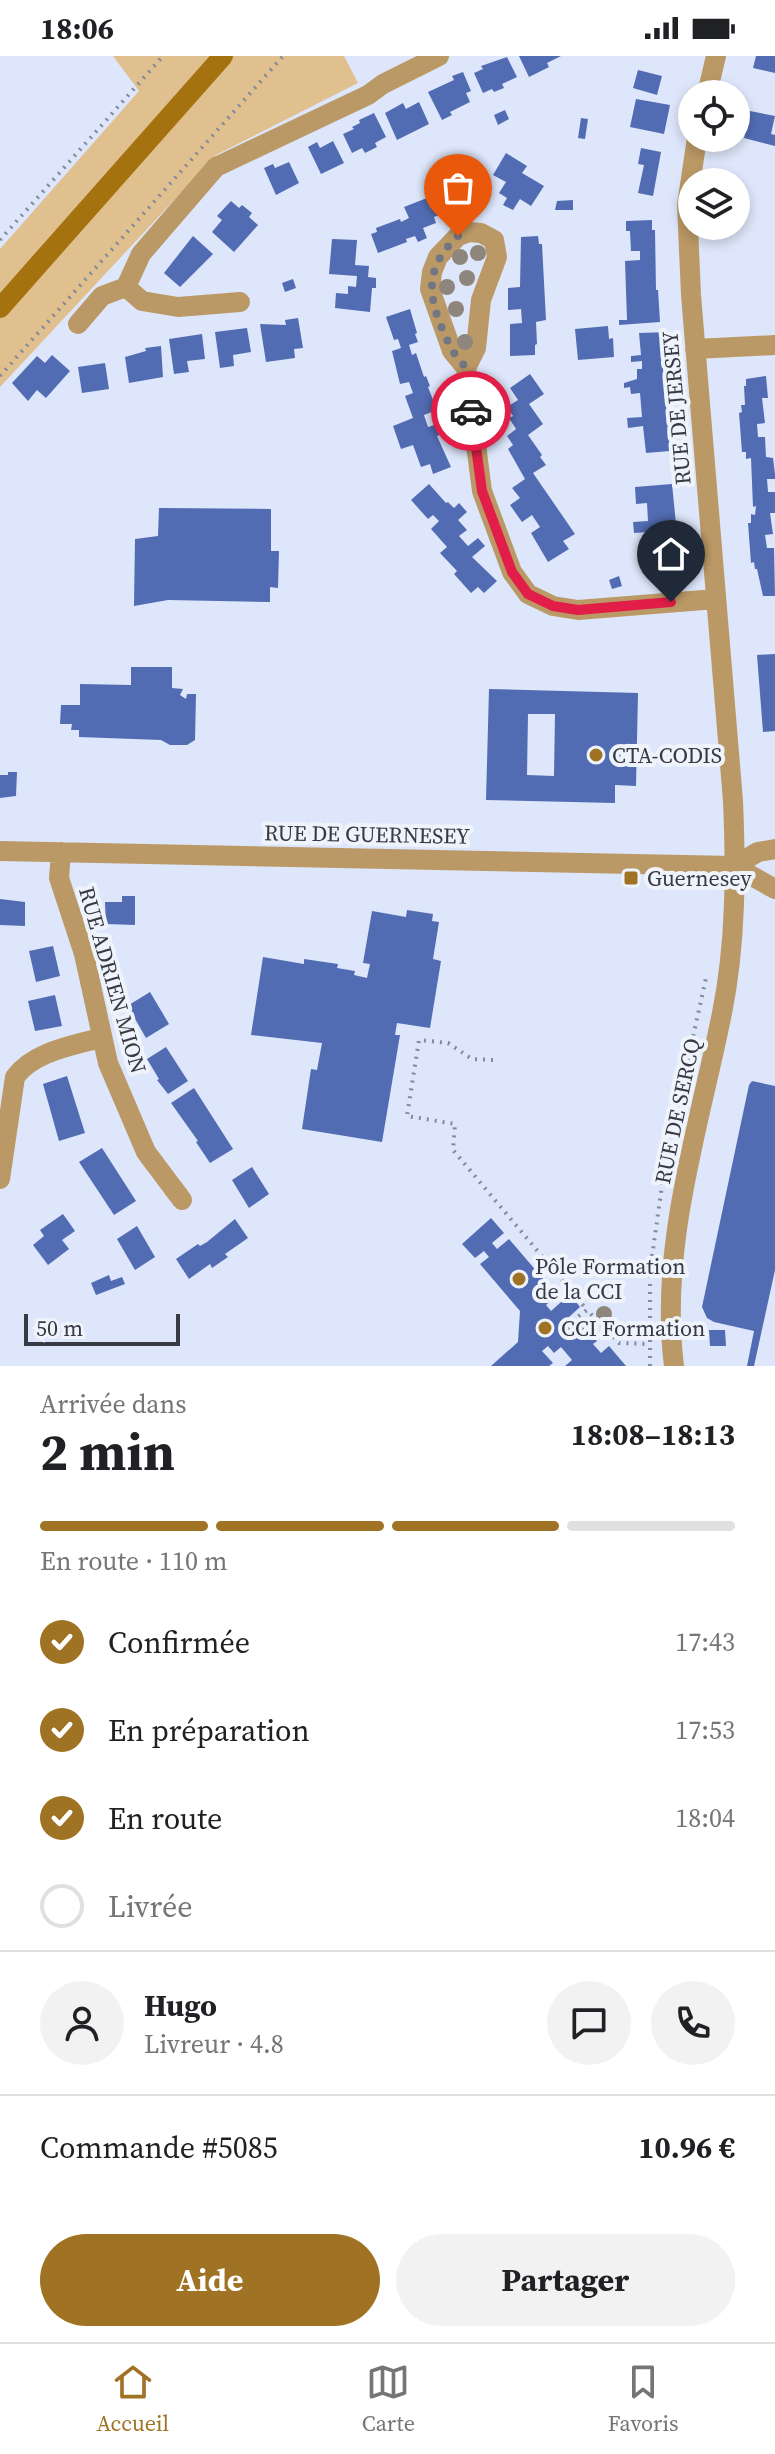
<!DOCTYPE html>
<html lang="fr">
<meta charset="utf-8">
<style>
:root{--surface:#fff;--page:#f2f2f2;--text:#202124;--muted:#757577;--line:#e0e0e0;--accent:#a07324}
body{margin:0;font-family:"Source Serif 4",serif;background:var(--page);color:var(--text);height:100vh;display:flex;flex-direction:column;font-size:30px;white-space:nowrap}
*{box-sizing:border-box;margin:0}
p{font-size:26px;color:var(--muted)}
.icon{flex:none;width:44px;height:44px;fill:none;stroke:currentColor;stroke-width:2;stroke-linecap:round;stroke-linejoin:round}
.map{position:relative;height:1310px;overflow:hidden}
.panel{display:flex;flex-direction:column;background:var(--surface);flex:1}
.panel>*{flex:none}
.tools{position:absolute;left:678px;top:24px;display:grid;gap:16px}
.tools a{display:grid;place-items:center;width:72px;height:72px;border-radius:50%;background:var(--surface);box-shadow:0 4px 12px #0003;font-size:40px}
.scale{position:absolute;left:24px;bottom:20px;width:156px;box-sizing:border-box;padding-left:8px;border:4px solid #373a42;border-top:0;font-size:22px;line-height:28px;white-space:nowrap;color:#373a42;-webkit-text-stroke:6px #eff3fb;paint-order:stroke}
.pin{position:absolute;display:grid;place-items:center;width:68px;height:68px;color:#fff;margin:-82px -34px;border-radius:50% 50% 50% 0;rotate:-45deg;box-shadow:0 0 8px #0007}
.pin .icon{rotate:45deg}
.courier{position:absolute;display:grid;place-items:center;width:80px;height:80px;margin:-40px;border:6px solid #e11d48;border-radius:50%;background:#fff;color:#222;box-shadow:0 2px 10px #0007}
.head em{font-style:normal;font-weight:700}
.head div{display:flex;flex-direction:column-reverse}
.head{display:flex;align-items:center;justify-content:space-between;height:136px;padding:0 40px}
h1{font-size:52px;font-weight:700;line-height:60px}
.bar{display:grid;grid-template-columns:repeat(4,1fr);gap:12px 8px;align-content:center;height:96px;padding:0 40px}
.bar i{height:10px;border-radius:6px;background:var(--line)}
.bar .active{background:var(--accent)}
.bar p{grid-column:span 4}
.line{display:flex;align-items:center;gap:20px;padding:0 40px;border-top:2px solid var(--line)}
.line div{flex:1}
.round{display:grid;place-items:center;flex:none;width:84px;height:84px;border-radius:42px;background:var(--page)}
ol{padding:0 40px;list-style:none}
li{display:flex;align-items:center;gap:24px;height:88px}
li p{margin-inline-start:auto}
li .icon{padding:8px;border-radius:50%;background:var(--accent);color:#fff;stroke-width:4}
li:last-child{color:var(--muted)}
li i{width:44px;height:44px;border:4px solid var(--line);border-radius:50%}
.cta{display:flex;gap:16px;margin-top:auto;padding:16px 40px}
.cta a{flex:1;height:92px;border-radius:48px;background:var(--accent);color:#fff;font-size:32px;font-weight:700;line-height:92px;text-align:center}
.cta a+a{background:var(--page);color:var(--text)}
.status{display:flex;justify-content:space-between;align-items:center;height:56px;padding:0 40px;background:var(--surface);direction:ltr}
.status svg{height:22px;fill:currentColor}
.dock{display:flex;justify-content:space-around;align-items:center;height:112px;border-top:2px solid var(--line);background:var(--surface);font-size:22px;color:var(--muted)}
.dock a{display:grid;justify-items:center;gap:4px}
.dock .active{color:var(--accent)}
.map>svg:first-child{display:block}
.green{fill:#e1c08f}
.building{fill:#526cb3;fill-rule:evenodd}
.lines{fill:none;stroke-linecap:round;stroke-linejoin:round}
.path{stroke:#848a98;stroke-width:4;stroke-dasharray:2 6;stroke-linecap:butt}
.street{stroke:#b96;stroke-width:20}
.secondary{stroke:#a4720f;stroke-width:20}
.tree{fill:#8e867c}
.done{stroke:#717682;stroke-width:8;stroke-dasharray:0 14.4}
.route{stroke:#e11d48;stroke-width:10}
.poi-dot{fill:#a07324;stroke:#eff3fb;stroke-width:3}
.labels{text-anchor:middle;stroke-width:8;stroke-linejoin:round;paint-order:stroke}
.street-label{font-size:22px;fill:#373a42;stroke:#eff3fb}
.poi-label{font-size:22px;fill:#373a42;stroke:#eff3fb;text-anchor:start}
</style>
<div class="status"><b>18:06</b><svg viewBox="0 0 49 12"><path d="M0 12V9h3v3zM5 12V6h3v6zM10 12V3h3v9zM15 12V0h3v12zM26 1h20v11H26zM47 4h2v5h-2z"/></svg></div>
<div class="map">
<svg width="775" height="1310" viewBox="0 0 775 1310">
<rect width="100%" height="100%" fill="#dde6fa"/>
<path class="green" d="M113,0H344L358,27L216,99L0,331V193L139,35Z"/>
<path class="building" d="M519,0H561L547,7L549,11L529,21Z
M756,0H775V17L753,12Z
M507,1L517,21L502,28L504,32L494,36L492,33L483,37L474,17L483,13L481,10Z
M638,14L662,20L657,39L633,32Z
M463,16L471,35L466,37L470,46L450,56L452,59L442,64L428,36L454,24L452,20Z
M636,43L670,49L664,78L630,71Z
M419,46L429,68L397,84L385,57L403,47L406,53Z
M505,54L509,63L498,69L494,59Z
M750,55L775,60L771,78L775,79V90L744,82Z
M374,57L386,81L375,87L377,91L365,97L362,92L352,97L343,78L354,73L352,71L360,67L359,64Z
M581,62L588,63L585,83L578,82Z
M333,85L344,107L321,118L308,91L317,86L320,92Z
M641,92L661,96L653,140L638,137L644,109L638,108Z
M506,97L527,110L522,117L544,130L531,150L520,143L513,154L503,149L507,142L499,137L506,126L493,119Z
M289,106L299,127L276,139L264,112L273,108L275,112Z
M471,121L480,144L467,149L471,160L450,168L446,156L434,161L436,167L423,172L427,182L418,186L415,180L406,183L407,186L378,197L371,178L377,176L376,172L400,163L401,166L409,162L404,151L427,142L425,138Z
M573,144V154H555L557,145Z
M231,145L239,152L242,149L252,157L249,161L258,169L234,196L212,176L222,164L217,160Z
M652,164V174H655L656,234H658L660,266L619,269V264H627L625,205L640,204V195H631L630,175H626V165Z
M193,180L213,198L180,231L164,217Z
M538,180L539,188H542L546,264L536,266L537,288L535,289V299L510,300V268L522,267L521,253L508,254V232L520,231L521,181Z
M332,183L357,184L355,209L369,210L368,221L376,222V232H372L370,256L335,252L336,237L348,238V230L356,231L357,220L329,218Z
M293,223L296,232L285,236L282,227Z
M410,253L417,277L415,278L418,286L409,289L412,299L416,297L424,321L426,320L430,330L428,331L437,354L424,359L428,371L441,367L445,377L437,380L451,411L433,418L430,408L421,411L413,389L401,393L393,370L413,362L405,340L413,337L409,326L400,328L392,295L401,292L398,283L394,284L386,261Z
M298,262L303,292L294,293L295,302L266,306L260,268L286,269L285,264Z
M608,270L609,283L613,282L614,301L578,304L575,273Z
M247,272L251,296L233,299L234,310L220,312L215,276Z
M669,276L671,288H661L670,395L646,397L643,370L628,372L627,362L642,361L640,337L631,338L630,331L624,332V327L637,323V313H642V305L631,306V300L641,299L639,277Z
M202,278L205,303L187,305L189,316L174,318L169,283Z
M161,290L163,321L129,327L125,301L146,295L145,292Z
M52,299L70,315L46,342L37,334L28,345L12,327L37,300L45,307Z
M105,307L109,333L82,337L78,311Z
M530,318L544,338L529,348L543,368L528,379L542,399L540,401L546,409L533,417L575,478L563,485L569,493L548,506L531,477L540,471L532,459L522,466L510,449L520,442L512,432L525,423L508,393L513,389L507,380L516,373L509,362L513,360L507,351L518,344L510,332Z
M766,320L768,342H762L765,367L757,368L758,381H765L766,401L773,402L775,418V423H767L768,436H775V457H770L773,478L765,479L767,492H774L775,540H763L757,513H755L754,506L751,507L748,467H751V458L755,459L756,450L753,451L751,402L746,403V396H742L739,357L742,356L741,349H745L744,330H746V323Z
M429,428L446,447L448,446L454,452L459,447L467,456L458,464L467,474L459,480L468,490L478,482L485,490L472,501L497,525L484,537L478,531L471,537L454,518L457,515L440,497L447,491L431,473L439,465L433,459L428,463L411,444Z
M672,428L677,478L649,480V476L634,477L633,466L648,465L647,447L636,448L635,431Z
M159,452L271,453V495H279L278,532L270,531V546L168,544L134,550L135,483L158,480Z
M619,520L622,530L612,533L609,524Z
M775,598V675L763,676L757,599Z
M131,611H172V632L183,633L180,639L186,643L187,638H196L195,684L187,689H170L161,684L79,681V674H71L72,668H60L61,649H80V628L131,629Z
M489,633L638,637L636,730L615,729V747L486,744ZM528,658H555L554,720L527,719Z
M8,716H17L16,740L0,742V719H8Z
M122,840H135V869L106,868L105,846H122Z
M0,843L25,846V870L0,869Z
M407,854L433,858L432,865L439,866L433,903L441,905L430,972L397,967L395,979H400L382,1086L302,1073L311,1013L317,1014L322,987L251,979L263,901L304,908V903L338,908L337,912L355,915L354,919L367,922L370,908L363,907L372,855L406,861Z
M53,890L60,920L36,926L29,895Z
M150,936L169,968L146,982L134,961L131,963L124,952Z
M55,939L62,970L35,975L28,945Z
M166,991L188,1025L168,1038L157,1024L159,1023L147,1003Z
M67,1020L85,1077L59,1085L43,1028Z
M752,1025L775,1030V1214L754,1310H747L754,1275L714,1266L707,1262L702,1251L749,1029Z
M194,1032L233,1093L210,1107L196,1086L198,1085L171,1047Z
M102,1092L136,1145L114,1159L79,1106Z
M252,1111L269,1138L249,1152L232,1124Z
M63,1158L75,1175L62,1184L69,1193L48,1209L33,1189L44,1180L40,1174Z
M491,1162L504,1177L492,1187L497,1193L509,1183L557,1239L546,1249L551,1255L570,1238L580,1251L569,1261L575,1268L579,1264L597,1285L593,1288L601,1297L609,1290L626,1310H565L572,1304L561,1291L554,1297L548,1290L542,1295L553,1307L549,1310H491L518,1286L520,1255L480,1208L489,1201L484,1195L475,1202L462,1188Z
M235,1163L248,1182L225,1198L228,1201L212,1212L210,1208L189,1223L176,1203L198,1188L200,1190L207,1186Z
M137,1170L155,1201L135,1214L117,1183Z
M109,1219L111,1225L122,1221L125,1228L96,1239L91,1227Z
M709,1274H725L726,1290H710Z"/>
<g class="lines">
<path class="path" d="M0,184L163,0
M0,320L283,0
M493,1004L472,1003L448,987L419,984L407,1060L455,1068L453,1094L587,1254
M651,1208L665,1108L706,922
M572,1265L587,1254L619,1287L648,1288
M650,1310V1221"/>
<path class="street" d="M707,38L716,0
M240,246L178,251L142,245L126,231L141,198L216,111L368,39L383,28L439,0
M78,268L102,240L126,231
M695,293L775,289
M466,312L476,292L481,244L497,201L494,184L481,177L469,176L458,180L438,201L432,216L430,233L452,295L466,312L482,435L512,516L528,538L553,550L578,554L716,543
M0,795L734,810L775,833
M61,796L59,822L84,898L108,1007L146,1096L182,1144
M734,810L758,796L775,793
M0,1123L15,1021C33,996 71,990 100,982
M674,1310C659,1191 699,1072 722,957C736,888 736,814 733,745L691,239L687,149L697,82"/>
<path class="secondary" d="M0,252L223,0"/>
</g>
<g class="tree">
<circle cx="478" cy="197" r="8"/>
<circle cx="460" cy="201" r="8"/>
<circle cx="467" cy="222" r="8"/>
<circle cx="447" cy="231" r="8"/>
<circle cx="456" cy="253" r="8"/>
<circle cx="465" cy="286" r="8"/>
<circle cx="604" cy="1258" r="8"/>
</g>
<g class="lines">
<path class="done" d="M458,180C419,216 430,249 451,292C454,299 462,304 465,312C471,323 470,342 471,355"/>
<path class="route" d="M471,355L482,435L512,516L528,538L553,550L578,554L671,546"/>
</g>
<g class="poi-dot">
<circle cx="596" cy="699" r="8"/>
<rect x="623" y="814" width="16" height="16" rx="4"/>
<circle cx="519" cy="1223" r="8"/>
<circle cx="545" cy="1272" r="8"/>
</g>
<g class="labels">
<g class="street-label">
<text transform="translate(676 352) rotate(-95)" y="8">RUE DE JERSEY</text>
<text transform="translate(367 778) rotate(1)" y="8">RUE DE GUERNESEY</text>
<text transform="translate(113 924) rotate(74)" y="8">RUE ADRIEN MION</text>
<text transform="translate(677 1055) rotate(-78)" y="8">RUE DE SERCQ</text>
</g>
<g class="poi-label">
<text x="612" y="707">CTA-CODIS</text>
<text x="647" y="830">Guernesey</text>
<text x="535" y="1218">Pôle Formation<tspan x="535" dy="25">de la CCI</tspan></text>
<text x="561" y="1280">CCI Formation</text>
</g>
</g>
</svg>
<div class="tools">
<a><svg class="icon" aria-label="locate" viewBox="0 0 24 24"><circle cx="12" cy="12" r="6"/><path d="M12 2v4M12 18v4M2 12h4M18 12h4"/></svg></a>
<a><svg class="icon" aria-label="layers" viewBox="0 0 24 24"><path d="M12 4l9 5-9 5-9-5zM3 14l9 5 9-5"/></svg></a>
</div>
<div class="scale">50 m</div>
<div class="pin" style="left:458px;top:180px;background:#ea580c"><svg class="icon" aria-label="bag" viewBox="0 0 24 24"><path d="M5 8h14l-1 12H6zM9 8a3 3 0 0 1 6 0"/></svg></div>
<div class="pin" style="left:671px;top:546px;background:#1f2937"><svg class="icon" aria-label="home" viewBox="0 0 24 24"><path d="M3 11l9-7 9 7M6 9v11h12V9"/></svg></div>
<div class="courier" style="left:471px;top:355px"><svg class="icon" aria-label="car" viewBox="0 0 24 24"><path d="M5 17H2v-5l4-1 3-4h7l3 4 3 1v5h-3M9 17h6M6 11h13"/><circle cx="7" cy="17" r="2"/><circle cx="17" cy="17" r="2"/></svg></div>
</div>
<section class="panel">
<div class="head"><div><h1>2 min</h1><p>Arrivée dans</p></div><em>18:08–18:13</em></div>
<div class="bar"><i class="active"></i><i class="active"></i><i class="active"></i><i></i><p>En route · 110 m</p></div>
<ol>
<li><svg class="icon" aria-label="check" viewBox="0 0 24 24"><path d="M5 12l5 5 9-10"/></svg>Confirmée<p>17:43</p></li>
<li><svg class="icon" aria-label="check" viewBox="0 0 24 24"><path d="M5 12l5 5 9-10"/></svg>En préparation<p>17:53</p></li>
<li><svg class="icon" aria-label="check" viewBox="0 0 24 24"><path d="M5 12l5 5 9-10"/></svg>En route<p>18:04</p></li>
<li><i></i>Livrée</li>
</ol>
<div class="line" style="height:144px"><a class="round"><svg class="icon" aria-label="person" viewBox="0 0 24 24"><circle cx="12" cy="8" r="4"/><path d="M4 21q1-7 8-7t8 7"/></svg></a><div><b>Hugo</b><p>Livreur · 4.8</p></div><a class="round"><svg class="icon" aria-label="chat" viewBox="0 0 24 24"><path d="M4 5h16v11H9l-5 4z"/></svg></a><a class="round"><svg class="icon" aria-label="phone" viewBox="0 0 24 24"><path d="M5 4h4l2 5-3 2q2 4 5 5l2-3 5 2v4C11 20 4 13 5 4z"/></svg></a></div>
<div class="line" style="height:104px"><div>Commande #5085</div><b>10.96 €</b></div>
<div class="cta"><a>Aide</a><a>Partager</a></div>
</section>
<nav class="dock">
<a class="active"><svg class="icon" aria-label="home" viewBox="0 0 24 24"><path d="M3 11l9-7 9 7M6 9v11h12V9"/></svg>Accueil</a>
<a><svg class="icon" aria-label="map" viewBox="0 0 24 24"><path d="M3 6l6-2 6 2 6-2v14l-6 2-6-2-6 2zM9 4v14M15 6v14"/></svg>Carte</a>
<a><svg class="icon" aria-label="saved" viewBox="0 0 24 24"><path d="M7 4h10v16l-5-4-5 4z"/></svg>Favoris</a>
</nav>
